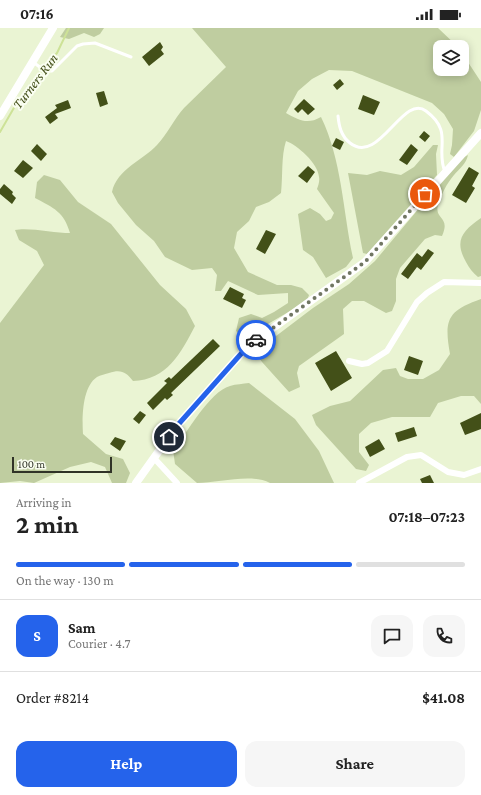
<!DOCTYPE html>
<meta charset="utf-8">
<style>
:root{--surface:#fff;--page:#f6f6f6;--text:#222;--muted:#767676;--line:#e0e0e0;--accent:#2563eb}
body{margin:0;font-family:"Crimson Pro",serif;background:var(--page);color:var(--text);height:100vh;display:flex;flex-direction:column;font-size:15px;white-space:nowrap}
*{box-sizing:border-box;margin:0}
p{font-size:13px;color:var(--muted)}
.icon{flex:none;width:22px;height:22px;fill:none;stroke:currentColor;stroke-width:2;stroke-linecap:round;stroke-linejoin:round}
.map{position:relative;height:455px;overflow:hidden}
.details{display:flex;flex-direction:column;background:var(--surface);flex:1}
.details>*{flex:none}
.controls{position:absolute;left:433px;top:12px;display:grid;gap:8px}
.controls a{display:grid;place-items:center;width:36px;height:36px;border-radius:8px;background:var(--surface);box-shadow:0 2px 10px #0003;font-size:20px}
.scale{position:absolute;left:12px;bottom:10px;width:100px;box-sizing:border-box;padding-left:4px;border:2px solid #303327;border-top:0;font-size:11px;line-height:14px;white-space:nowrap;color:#303327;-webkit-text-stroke:3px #fafef1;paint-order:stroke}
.pin{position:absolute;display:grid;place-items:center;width:34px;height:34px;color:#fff;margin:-17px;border:2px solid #fff;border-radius:50%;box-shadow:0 1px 4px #0007}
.courier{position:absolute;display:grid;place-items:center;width:40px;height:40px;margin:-20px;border:3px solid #2563eb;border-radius:50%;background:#fff;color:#222;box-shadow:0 1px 5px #0007}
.summary em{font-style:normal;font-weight:700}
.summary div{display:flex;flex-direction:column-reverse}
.summary{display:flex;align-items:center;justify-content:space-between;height:68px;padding:0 16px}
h1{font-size:26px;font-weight:700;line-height:30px}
.bar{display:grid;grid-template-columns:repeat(4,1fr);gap:6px 4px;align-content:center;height:48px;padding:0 16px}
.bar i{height:5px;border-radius:3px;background:var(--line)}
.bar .current{background:var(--accent)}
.bar p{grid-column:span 4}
.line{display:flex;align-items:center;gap:10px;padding:0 16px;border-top:1px solid var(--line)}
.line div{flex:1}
.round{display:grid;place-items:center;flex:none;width:42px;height:42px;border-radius:12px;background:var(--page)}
.cta{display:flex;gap:8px;margin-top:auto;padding:8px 16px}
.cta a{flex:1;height:46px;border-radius:12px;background:var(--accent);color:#fff;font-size:16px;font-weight:700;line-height:46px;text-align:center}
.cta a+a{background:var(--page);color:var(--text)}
.status{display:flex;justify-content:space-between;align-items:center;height:28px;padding:0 20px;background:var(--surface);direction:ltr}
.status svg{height:11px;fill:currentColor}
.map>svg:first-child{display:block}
.green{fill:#bfcda0}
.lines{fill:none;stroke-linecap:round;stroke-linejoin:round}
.stream{stroke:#cde297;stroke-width:2}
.building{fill:#435018}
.service{stroke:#fff;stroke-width:3}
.minor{stroke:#fff;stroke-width:6}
.tertiary{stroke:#fff;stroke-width:8}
.done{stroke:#717763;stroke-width:4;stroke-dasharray:0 7.2}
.route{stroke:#2563eb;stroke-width:5}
.labels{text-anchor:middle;stroke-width:4;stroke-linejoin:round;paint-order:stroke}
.water-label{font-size:14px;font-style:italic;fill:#44501a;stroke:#fafef1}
</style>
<div class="status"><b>07:16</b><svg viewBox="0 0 49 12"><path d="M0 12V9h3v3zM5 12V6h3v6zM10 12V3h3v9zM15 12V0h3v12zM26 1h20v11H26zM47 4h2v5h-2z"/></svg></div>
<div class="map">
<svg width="481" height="455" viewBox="0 0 481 455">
<rect width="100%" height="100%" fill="#eaf4d3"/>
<path class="green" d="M66,0H104L100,6L94,9L84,5L69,11L60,9Z
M192,0H438L458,19H440V41H462V25L481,54V82L474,103L454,129L450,126L452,117L453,101L444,86L432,75L352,43L329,42L312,51L298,63L286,85C299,92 307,97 321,89C342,132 343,184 353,230L346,239L326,250L313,229L303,222L298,186L310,180L320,186L326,193L331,191L334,185L317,161C318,158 320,153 319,149C318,135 297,117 286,113C281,129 283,147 281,165L269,174L256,179L249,193L237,204L234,220L248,244L277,257H291L302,260L309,267L307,273L268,296L254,308L245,310L236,303L239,290L251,286L262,290L274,284L288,275V265L258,267L228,253L221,263H215L217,247L212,240L192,242L165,229L154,213L136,197L118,175L112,164C117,141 143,132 157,117C168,105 174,91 184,80C198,66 212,53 226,39Z
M433,117H438L436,126L437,147L367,226L363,225L348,145L367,147L380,143L401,147L414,139Z
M468,127C466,136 460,140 454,147C447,155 441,167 438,177C434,192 451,188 442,208L435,207L425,211L400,240L396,251V273L392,283L386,285L364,273H352L343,281L344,306L299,338L297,345L300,359L289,364L262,334L255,324L313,280L349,256L375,233L460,131Z
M44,147L60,152L78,174L111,196L160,257L186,281L195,298C181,325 167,352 133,353C126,344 121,341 109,345C106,346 100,347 97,349C82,359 82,390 83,406L106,426L123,431L130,445L126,455H112L105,439L91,434L70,439L34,455L20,453L0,455V295L44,237L37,223L19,212L15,202C28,199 55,205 70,205C64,184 54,180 35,170L37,154Z
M481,190V248L478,249C473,245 469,240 466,234C454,213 462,203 481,190Z
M481,271V376L474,368H461L438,375L430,389H392L371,395L359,406V424L369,437L366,443L356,441L316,397L312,387L330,378L350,373L383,342L396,340L400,348L408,351H423L439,342L450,326C444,292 447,283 481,271Z
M249,355L295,391L319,423L334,455H270C251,445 218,455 197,455L175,436L173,422C188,404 209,364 230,358C236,356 243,356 249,355Z"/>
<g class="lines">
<path class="stream" d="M0,104L15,78L40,47L46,37L57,25L69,0"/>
</g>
<path class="building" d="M160,14L163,19L161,22L164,26L149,38L142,29Z
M340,51L344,56L337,62L333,57Z
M104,63L108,76L100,79L96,65Z
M363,67L380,74L374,87L358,81Z
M304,71L315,81L308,87L302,81L298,85L294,81Z
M68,72L71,80L55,86L58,90L50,96L45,89L57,80L55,77Z
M424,103L430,108L425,114L419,109Z
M336,110L344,114L340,122L332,118Z
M37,116L47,126L41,133L31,123Z
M411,116L418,122L407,137L399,132Z
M23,132L33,140L23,150L14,143Z
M308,138L315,144L307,155L298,148Z
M469,139L479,145L472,158L475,160L466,175L452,167Z
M4,156L13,164L12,166L16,170L12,176L0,166V161Z
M266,202L276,206L265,226L256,221Z
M428,221L434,225L421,242L417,239L408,251L401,246L417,225L422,229Z
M230,259L244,266L242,270L246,272L242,280L223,271Z
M213,311L220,318L171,365L173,367L167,372L165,370L153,382L147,375L167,355L164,353L169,349L171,351Z
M336,323L352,350L331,363L315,335Z
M409,328L423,333L418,347L404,342Z
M140,383L146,387L139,396L133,391Z
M481,385V401L465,407L460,395Z
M414,399L417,408L398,414L395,405Z
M115,409L126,413L120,423L110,416Z
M379,411L385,421L370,429L365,419Z
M430,447L434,455H422L420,451Z"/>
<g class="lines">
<path class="service" d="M33,34L45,43H52L77,18L83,16L95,15L131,29
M338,88C339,98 341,108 350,115C379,138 403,65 426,83C454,104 435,120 445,144"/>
<path class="minor" d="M349,333L362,336L368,335L387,323L417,274L427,265L444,254L481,255
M154,430L177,455
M359,455L407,429L421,427L448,444L464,447L481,441"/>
<path class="tertiary" d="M0,88L53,0
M136,455L176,399L248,318L365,234L481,105"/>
</g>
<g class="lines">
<path class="done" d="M256,312L365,234L425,166"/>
<path class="route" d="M169,409L176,399L248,318L256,312"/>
</g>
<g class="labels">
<g class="water-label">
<text transform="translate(35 53) rotate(-53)" y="5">Turners Run</text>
</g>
</g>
</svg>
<div class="controls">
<a><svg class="icon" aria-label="layers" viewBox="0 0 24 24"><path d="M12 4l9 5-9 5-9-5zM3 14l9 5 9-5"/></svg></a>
</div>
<div class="scale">100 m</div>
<div class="pin" style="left:425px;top:166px;background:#ea580c"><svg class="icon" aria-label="bag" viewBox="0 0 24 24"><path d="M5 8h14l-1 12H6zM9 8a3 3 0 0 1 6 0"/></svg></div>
<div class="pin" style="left:169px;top:409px;background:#1f2937"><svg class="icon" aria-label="home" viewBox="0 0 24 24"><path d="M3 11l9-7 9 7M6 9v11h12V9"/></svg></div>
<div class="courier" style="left:256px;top:312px"><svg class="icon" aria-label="car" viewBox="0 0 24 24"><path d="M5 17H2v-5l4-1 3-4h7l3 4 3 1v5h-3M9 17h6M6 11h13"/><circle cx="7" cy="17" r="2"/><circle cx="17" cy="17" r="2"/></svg></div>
</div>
<section class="details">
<div class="summary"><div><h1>2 min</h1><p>Arriving in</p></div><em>07:18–07:23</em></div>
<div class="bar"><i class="current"></i><i class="current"></i><i class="current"></i><i></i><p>On the way · 130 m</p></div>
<div class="line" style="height:72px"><b class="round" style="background:var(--accent);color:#fff">S</b><div><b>Sam</b><p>Courier · 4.7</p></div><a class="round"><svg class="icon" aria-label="chat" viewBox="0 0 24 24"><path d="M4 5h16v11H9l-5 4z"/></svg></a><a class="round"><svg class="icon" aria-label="phone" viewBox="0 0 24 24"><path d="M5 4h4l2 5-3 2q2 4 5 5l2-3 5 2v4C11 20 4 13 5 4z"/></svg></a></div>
<div class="line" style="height:52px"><div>Order #8214</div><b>$41.08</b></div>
<div class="cta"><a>Help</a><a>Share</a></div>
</section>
